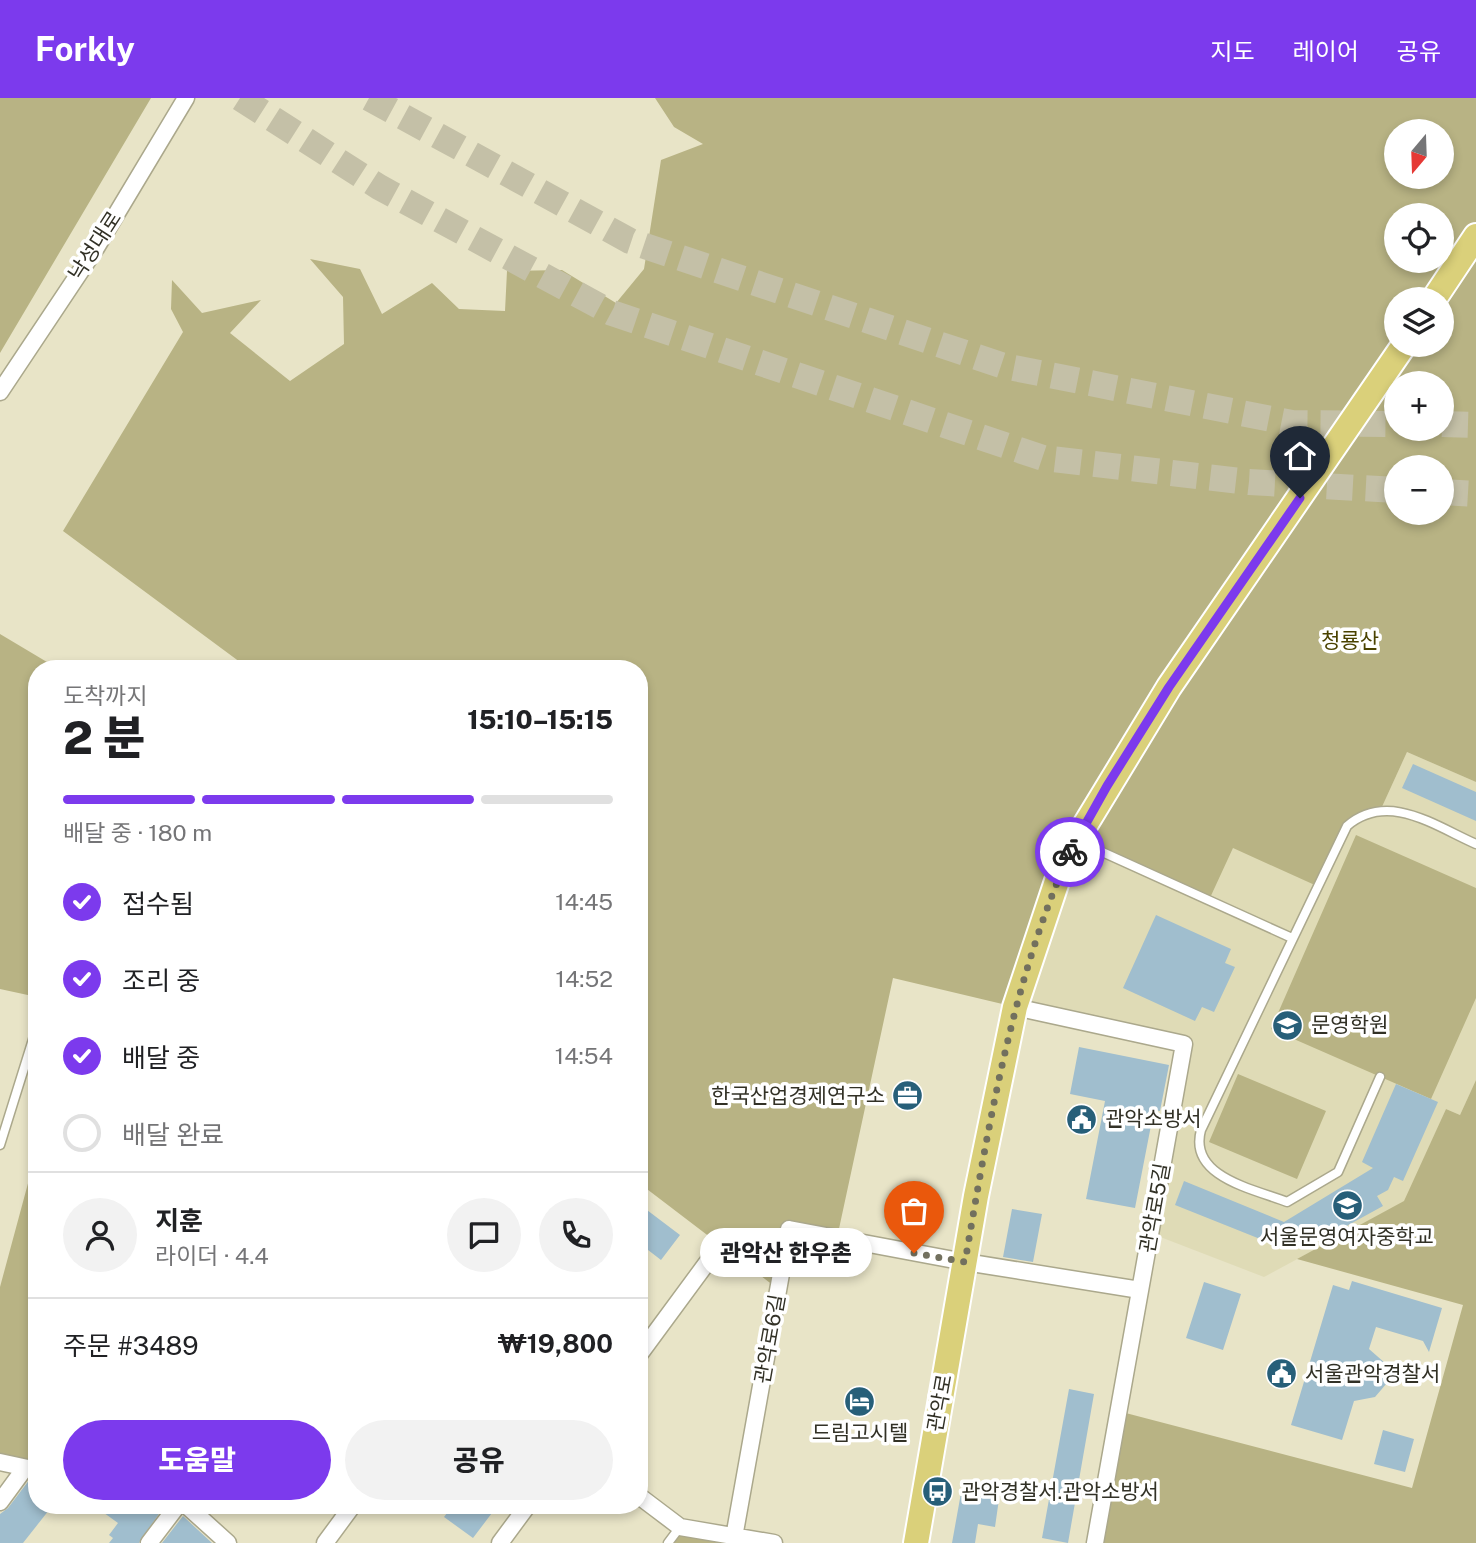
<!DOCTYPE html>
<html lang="ko">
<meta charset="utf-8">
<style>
:root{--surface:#fff;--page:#f2f2f2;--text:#202124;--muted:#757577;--line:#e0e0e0;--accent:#7c3aed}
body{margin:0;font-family:"Public Sans","Noto Sans KR",sans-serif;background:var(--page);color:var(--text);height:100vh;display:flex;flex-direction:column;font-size:26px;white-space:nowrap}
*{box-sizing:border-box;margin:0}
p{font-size:23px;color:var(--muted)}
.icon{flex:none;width:38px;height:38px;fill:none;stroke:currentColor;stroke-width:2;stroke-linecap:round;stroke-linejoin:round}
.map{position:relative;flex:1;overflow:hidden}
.drawer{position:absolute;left:28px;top:562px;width:620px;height:854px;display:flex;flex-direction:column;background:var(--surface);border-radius:28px;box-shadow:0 4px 10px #0003}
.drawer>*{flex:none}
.needle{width:46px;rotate:199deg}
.buttons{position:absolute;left:1384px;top:21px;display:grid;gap:14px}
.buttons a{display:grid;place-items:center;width:70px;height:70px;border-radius:50%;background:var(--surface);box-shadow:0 4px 10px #0003;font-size:35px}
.pin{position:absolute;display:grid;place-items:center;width:60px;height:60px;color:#fff;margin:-72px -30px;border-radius:50% 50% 50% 0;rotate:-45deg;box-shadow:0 0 7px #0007}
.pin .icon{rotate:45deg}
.courier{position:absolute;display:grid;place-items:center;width:70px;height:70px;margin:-35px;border:5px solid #7c3aed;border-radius:50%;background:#fff;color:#222;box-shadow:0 2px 9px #0007}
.bubble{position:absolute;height:49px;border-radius:24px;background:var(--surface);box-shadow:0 4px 10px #0003;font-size:23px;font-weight:800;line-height:49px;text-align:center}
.headline em{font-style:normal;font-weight:800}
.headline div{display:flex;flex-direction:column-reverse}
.headline{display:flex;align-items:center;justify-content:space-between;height:119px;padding:0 35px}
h1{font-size:46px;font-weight:800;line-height:52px}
.bar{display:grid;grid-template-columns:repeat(4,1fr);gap:10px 7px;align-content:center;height:84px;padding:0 35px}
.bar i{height:9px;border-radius:5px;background:var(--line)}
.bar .current{background:var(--accent)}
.bar p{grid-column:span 4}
.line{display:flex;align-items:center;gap:18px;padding:0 35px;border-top:2px solid var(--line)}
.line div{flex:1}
.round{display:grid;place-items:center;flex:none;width:74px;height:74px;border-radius:37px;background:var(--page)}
ol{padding:0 35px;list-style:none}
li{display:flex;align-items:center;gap:21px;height:77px}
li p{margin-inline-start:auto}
li .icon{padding:7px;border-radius:50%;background:var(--accent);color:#fff;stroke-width:4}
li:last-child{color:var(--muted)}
li i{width:38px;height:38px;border:4px solid var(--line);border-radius:50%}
.button{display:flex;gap:14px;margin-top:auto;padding:14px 35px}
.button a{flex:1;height:80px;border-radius:42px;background:var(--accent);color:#fff;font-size:28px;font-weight:800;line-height:80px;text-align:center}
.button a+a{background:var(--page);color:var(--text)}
header{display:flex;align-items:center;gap:42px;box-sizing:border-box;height:98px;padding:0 35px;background:var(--accent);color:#fff}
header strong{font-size:33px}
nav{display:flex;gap:38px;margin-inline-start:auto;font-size:24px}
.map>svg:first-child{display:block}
.built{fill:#dfdbb6}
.green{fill:#b8b384;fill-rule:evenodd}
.building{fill:#a0bece}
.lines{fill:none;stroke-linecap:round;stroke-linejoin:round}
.trunk-tunnel{stroke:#c4c0a7;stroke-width:26;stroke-dasharray:26 13;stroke-linecap:butt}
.service-casing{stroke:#aba88c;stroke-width:11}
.minor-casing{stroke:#aba88c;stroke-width:19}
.primary-casing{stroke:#fff;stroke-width:28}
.service{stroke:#fff;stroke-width:8}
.minor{stroke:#fff;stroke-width:16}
.primary{stroke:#dad07a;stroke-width:24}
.done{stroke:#72705e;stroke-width:7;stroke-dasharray:0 12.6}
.route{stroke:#7c3aed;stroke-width:9}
.labels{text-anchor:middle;stroke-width:7;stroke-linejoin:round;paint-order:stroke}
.street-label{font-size:21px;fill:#323126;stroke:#fff}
.park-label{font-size:21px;fill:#4a4200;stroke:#fff}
.poi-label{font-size:21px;fill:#323126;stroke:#fff;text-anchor:start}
</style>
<header>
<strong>Forkly</strong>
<nav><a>지도</a><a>레이어</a><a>공유</a></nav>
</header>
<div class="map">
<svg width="1476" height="1445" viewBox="0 0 1476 1445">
<rect width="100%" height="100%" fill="#e8e4c7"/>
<path class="built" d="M1407,654L1476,684V982L1460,1017L1446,1011L1405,1103L1264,1179L1150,1135L1184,946L1015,909L1076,742L1265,682L1381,711Z"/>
<path class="green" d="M0,0H151L0,255Z
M655,0H1476V684L1407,654L1381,711L1354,723L1317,788L1233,750L1209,802L1076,742L1015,909L893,880L837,1140L789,1131L778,1191L639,1085V570H248L63,433L183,234L171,211L172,182L202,215L261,202L230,235L290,283L344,246L343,199L310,161L360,171L382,216L432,185L459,211L505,213L507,173L562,172L616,205L644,171L661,62L703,46L674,29ZM1396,33H1442V79H1396ZM1396,117H1442V163H1396ZM1396,201H1442V247H1396ZM1396,285H1442V331H1396ZM1396,369H1442V415H1396Z
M0,536L57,570H37V899L0,891Z
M1356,737L1476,790V900L1431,1001L1271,931Z
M1238,976L1326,1013L1297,1081L1209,1044Z
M1476,982V1445H1095L1118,1313L1412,1390L1463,1207L1297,1161L1404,1103L1446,1011L1460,1017Z
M37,1052V1337L25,1370L0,1364V1189Z
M680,1429L733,1445H668Z"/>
<path class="building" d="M1413,666L1476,694V723L1402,690Z
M1156,817L1231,851L1225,865L1235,869L1214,914L1202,909L1195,923L1123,890Z
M1079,949L1169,967L1160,1013L1154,1012L1135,1110L1086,1101L1105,1003L1070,996Z
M1396,986L1438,1004L1403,1083L1394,1079L1388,1092L1377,1098L1383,1108L1332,1136L1327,1127L1297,1145L1275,1147L1175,1107L1184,1083L1284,1124L1373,1070L1362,1064Z
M639,1106L680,1137L661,1162L639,1145Z
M1012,1111L1042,1116L1033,1164L1003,1159Z
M1352,1183L1442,1210L1429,1254L1423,1243L1376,1229L1369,1251L1385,1265L1387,1285L1375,1299L1354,1303L1342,1342L1291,1327L1333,1187L1349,1192Z
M1204,1184L1241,1196L1223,1252L1186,1240Z
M1069,1291L1094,1296L1068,1445L1042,1440Z
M1383,1332L1414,1341L1405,1374L1374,1366Z
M30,1381L37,1382V1407H53L23,1445H0V1416L8,1410Z
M961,1395L999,1401L995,1429L978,1426L975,1445H952Z
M93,1407H165L139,1445H109L113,1440L109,1437L118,1425Z
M453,1407H498L473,1440L444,1419Z
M183,1418L212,1445H162Z"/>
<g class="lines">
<path class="trunk-tunnel" d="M240,0L379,89L612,215L1043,360L1249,384L1396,392
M369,0L630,143L1004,268L1292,325L1396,326
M1442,326L1476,327
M1442,394L1476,396"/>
<defs>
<path id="service" d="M1078,743L1292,840
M1380,979L1338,1074L1287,1104C1254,1091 1188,1079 1201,1032L1347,728C1388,693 1435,728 1476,746
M0,1047L35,935
M668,1445L680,1429"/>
<path id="minor" d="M0,294L96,150L186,0
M1015,909L1184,946L1095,1445
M639,1257L720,1147
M0,1364L37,1372
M639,1398L680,1429L774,1445
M0,1404L25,1370
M186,1407L228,1445
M149,1445L178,1407
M325,1445L353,1407
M500,1445L528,1407
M733,1445L789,1131L965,1164L1140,1192"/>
<path id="primary" d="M1434,201L1476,138
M916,1445L976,1098L1015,909L1057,783L1076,742L1169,589L1404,247"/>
</defs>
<use href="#service" class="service-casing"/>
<use href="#minor" class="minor-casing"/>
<use href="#primary" class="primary-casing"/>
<use href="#service" class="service"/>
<use href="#minor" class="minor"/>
<use href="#primary" class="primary"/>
</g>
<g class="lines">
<path class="done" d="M914,1155L965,1164C989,1025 1012,884 1070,754"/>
<path class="route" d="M1070,754L1107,688L1169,589L1300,400"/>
</g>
<defs>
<symbol id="school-disc" viewBox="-11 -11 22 22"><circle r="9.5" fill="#275f79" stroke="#fff"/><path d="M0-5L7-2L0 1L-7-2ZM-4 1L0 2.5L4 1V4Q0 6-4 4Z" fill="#fff"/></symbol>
<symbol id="office-disc" viewBox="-11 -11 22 22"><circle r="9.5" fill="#275f79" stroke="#fff"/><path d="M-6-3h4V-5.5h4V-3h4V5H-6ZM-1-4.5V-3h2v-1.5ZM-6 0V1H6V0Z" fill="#fff"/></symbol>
<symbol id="civic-disc" viewBox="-11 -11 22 22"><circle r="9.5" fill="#275f79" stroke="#fff"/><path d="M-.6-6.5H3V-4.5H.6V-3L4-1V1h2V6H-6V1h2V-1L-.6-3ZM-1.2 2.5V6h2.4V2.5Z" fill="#fff"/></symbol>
<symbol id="hotel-disc" viewBox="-11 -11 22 22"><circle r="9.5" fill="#275f79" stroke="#fff"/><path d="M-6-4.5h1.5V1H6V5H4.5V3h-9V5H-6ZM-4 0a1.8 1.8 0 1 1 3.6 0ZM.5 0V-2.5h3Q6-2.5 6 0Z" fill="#fff"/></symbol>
<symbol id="bus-disc" viewBox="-11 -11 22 22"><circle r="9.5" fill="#275f79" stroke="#fff"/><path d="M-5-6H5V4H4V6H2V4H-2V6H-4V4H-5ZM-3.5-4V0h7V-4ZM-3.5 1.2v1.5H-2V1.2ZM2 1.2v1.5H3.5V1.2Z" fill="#fff"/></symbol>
</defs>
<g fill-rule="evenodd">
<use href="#school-disc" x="1270" y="910" width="35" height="35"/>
<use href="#office-disc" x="890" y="980" width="35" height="35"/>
<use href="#civic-disc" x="1064" y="1004" width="35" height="35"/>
<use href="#school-disc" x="1330" y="1090" width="35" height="35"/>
<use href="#civic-disc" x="1264" y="1258" width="35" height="35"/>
<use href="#hotel-disc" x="842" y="1286" width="35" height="35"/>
<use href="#bus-disc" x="920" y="1376" width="35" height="35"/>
</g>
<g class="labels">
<g class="street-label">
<text transform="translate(95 148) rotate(-57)" y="7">낙성대로</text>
<text transform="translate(1155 1110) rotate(-80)" y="7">관악로5길</text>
<text transform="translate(770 1241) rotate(-80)" y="7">관악로6길</text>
<text transform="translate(940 1305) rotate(-80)" y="7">관악로</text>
</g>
<g class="park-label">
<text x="1350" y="550">청룡산</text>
</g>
<g class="poi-label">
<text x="1311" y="934">문영학원</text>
<text x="885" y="1005" text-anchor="end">한국산업경제연구소</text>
<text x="1105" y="1028">관악소방서</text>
<text x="1347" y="1146" text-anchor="middle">서울문영여자중학교</text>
<text x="1305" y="1283">서울관악경찰서</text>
<text x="860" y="1342" text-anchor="middle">드림고시텔</text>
<text x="961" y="1401">관악경찰서.관악소방서</text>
</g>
</g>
</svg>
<div class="buttons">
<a><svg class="needle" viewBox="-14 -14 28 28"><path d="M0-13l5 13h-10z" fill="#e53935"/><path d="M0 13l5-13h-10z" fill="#757577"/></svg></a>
<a><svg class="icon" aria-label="locate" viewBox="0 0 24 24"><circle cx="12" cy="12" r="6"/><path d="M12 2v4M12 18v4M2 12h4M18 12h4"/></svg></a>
<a><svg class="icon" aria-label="layers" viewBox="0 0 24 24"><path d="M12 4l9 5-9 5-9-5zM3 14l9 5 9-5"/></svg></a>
<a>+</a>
<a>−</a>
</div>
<div class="pin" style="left:914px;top:1155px;background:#ea580c"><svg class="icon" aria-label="bag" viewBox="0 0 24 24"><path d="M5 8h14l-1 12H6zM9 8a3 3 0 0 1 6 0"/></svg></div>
<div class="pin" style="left:1300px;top:400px;background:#1f2937"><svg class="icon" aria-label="home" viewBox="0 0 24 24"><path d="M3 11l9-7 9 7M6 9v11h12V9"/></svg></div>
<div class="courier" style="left:1070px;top:754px"><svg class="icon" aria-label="bike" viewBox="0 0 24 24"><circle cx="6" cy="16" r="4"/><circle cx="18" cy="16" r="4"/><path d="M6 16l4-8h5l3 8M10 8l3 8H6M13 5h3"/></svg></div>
<div class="bubble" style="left:700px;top:1130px;width:172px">관악산 한우촌</div>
<section class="drawer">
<div class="headline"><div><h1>2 분</h1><p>도착까지</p></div><em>15:10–15:15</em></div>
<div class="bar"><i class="current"></i><i class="current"></i><i class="current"></i><i></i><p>배달 중 · 180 m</p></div>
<ol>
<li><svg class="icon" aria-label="check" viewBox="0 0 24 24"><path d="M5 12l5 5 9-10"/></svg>접수됨<p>14:45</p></li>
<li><svg class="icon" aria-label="check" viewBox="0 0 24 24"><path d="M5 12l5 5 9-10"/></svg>조리 중<p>14:52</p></li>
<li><svg class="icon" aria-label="check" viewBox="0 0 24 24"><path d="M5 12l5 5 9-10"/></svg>배달 중<p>14:54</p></li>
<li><i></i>배달 완료</li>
</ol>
<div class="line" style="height:126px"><a class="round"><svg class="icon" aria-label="person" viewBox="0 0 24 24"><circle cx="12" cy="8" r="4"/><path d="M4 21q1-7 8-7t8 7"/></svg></a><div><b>지훈</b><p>라이더 · 4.4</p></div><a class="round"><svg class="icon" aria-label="chat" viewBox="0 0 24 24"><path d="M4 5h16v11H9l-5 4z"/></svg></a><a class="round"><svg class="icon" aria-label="phone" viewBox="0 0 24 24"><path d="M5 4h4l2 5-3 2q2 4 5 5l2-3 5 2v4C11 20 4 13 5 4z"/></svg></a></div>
<div class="line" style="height:91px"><div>주문 #3489</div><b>₩19,800</b></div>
<div class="button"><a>도움말</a><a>공유</a></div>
</section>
</div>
